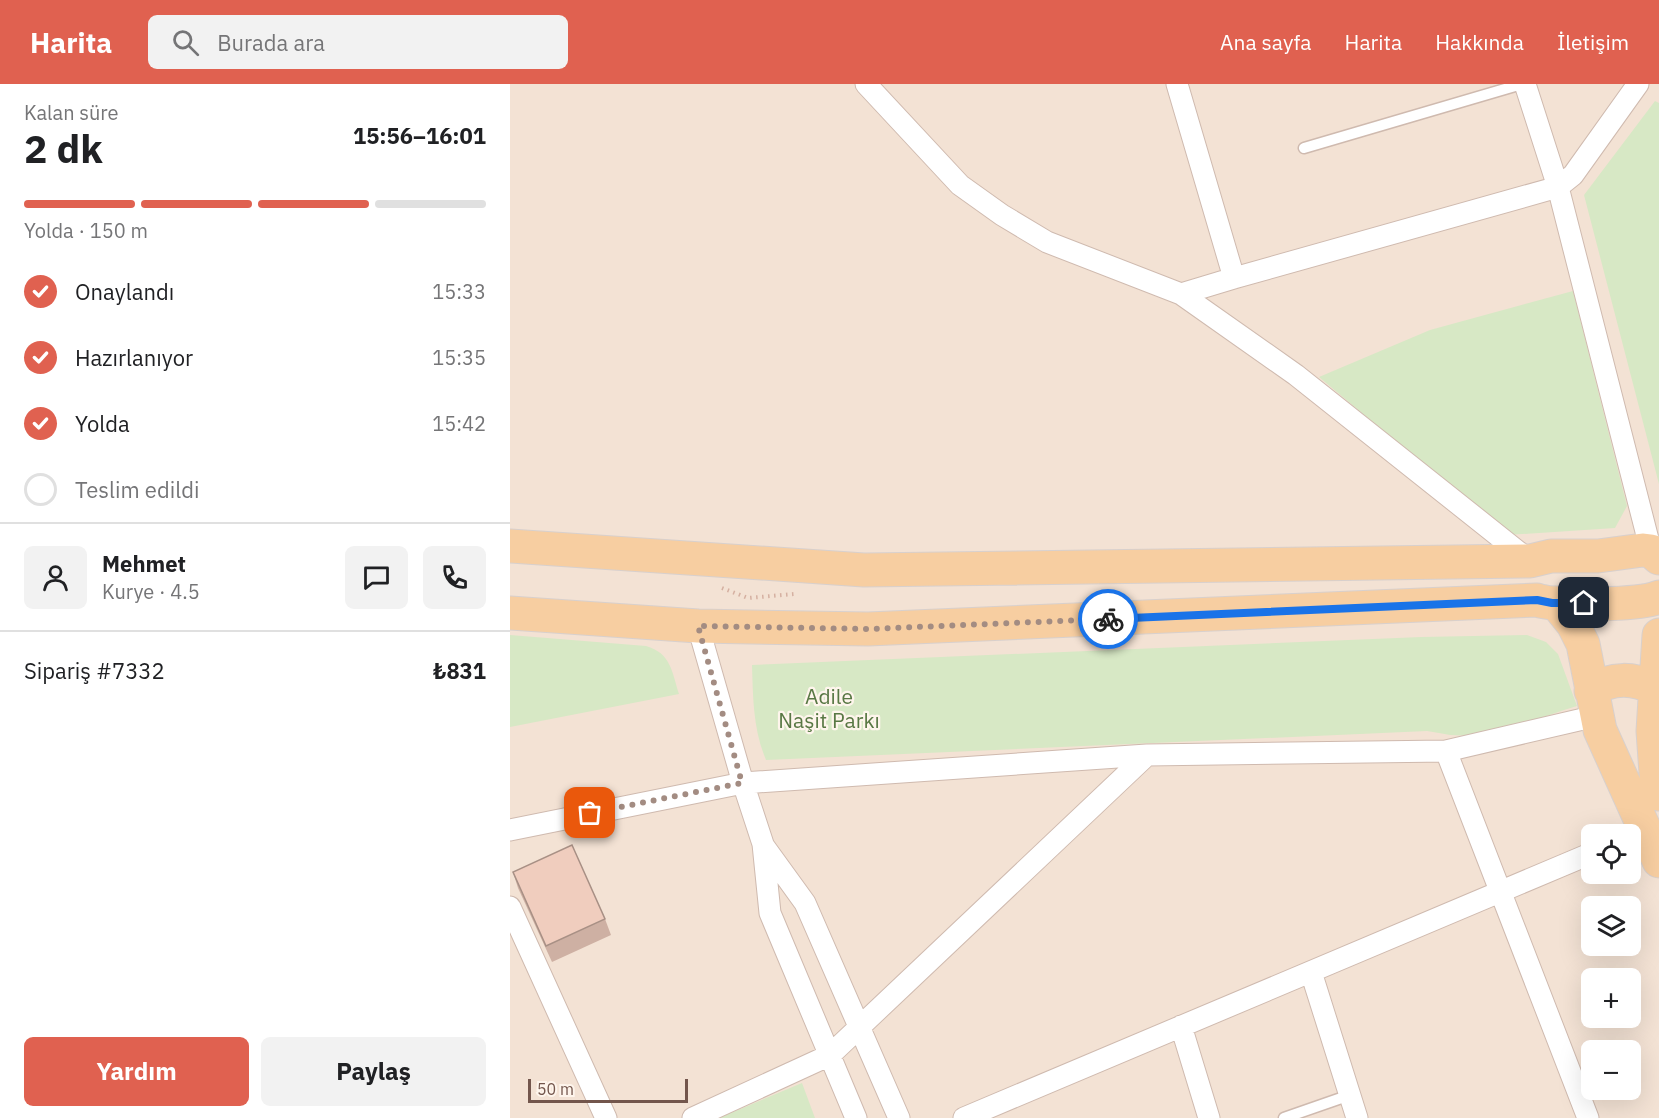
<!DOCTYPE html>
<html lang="tr">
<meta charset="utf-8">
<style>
:root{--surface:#fff;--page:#f2f2f2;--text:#202124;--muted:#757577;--line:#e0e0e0;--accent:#e06150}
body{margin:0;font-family:"IBM Plex Sans",sans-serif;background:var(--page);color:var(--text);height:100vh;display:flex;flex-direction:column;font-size:22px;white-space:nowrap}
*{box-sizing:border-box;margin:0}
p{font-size:20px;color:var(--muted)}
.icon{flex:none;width:33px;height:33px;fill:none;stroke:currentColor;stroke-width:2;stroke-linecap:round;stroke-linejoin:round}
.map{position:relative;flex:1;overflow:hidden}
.side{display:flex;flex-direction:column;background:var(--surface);width:510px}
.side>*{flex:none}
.controls{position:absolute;left:1071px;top:740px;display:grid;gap:12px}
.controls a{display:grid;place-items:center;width:60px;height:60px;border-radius:9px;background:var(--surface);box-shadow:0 6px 24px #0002;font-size:30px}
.scale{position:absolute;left:18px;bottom:15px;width:160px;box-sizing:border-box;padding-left:6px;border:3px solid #73564c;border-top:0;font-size:16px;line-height:21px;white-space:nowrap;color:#73564c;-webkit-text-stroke:4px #fef5ec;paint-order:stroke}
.pin{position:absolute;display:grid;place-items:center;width:51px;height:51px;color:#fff;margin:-26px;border-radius:12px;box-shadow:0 3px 9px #0006}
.courier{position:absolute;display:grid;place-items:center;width:60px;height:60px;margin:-30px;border:4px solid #1a73e8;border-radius:50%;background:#fff;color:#222;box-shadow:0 2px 8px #0007}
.headline em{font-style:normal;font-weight:800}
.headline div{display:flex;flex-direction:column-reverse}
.headline{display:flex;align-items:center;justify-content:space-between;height:102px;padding:0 24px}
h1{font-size:39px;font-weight:800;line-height:45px}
.bar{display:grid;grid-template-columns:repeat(4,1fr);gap:9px 6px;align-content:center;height:72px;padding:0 24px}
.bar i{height:8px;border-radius:4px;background:var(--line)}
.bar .current{background:var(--accent)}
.bar p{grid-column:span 4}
.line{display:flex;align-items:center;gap:15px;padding:0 24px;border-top:2px solid var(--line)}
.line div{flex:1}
.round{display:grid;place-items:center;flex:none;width:63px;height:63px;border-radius:9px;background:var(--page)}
ol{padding:0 24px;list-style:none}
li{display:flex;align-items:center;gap:18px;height:66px}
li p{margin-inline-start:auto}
li .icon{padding:6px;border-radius:50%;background:var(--accent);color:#fff;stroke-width:4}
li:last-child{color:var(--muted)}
li i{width:33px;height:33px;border:3px solid var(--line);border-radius:50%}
.button{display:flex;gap:12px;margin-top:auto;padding:12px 24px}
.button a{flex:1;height:69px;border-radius:9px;background:var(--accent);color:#fff;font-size:24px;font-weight:800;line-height:69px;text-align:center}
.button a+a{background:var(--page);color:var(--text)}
header{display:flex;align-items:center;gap:36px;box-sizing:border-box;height:84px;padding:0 30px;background:var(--accent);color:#fff}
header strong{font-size:28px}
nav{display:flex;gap:33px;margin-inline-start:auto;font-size:21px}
.search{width:420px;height:54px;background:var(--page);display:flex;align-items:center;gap:15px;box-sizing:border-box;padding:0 21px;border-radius:9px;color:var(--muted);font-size:22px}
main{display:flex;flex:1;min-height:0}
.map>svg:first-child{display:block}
.residential{fill:#f3e2d4;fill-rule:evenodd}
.green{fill:#d7e8c5}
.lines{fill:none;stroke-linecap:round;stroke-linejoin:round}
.service-casing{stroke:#cfbaaf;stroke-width:13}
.minor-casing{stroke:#cfbaaf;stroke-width:23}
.primary-casing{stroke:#d8d0cd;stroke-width:35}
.path{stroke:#d5b0a1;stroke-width:4;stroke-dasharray:1.5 4.5;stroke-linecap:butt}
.service{stroke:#fff;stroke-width:10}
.minor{stroke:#fff;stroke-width:21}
.primary{stroke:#f7cea1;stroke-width:33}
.wall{fill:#ceb0a3}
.building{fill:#f0cdbe;stroke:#a89085;stroke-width:1.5}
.done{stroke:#a38c82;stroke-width:6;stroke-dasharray:0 10.8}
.route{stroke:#1a73e8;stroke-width:8}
.labels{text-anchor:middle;stroke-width:4.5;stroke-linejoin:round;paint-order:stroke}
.park-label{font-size:21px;fill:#597844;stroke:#fef5ec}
</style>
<header>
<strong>Harita</strong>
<div class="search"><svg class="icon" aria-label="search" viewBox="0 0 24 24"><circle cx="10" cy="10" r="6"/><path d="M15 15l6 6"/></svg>Burada ara</div>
<nav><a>Ana sayfa</a><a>Harita</a><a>Hakkında</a><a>İletişim</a></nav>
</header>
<main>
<section class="side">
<div class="headline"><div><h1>2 dk</h1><p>Kalan süre</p></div><em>15:56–16:01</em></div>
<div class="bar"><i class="current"></i><i class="current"></i><i class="current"></i><i></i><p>Yolda · 150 m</p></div>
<ol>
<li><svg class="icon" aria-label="check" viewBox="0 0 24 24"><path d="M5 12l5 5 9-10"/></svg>Onaylandı<p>15:33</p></li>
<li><svg class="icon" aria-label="check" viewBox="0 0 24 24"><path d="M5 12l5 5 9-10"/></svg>Hazırlanıyor<p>15:35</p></li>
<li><svg class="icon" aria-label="check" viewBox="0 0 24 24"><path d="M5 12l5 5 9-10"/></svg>Yolda<p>15:42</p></li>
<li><i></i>Teslim edildi</li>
</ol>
<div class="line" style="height:108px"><a class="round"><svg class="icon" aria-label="person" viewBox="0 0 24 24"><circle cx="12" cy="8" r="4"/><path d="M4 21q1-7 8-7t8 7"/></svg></a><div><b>Mehmet</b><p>Kurye · 4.5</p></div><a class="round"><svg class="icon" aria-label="chat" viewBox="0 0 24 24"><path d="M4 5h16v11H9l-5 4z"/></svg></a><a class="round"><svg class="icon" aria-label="phone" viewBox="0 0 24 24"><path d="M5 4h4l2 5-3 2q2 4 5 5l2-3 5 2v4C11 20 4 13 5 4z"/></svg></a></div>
<div class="line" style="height:78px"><div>Sipariş #7332</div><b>₺831</b></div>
<div class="button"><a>Yardım</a><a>Paylaş</a></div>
</section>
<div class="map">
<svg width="1149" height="1034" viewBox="0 0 1149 1034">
<rect width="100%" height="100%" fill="#fbf1e6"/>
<path class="residential" d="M0,0H1149V1034H0ZM1082,750H1120V789H1082ZM1082,822H1120V861H1082ZM1082,894H1120V933H1082ZM1082,966H1120V1005H1082Z"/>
<path class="green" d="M1145,17L1149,19V400L1074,111Z
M1063,207L1117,422L1105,444L997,451L809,293L920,246Z
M0,551L136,562C161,569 162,588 169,610L0,643Z
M1017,551L1036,558L1048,570L1067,622C1027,634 983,655 940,651C933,650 925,648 917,647L256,676C243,645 243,614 242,581L911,553Z
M292,999L305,1034H209Z"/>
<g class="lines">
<defs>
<path id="service" d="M794,64L1012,0
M774,1034L840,1011"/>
<path id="minor" d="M356,0L450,101L492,131L537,158L671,210L786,291L1020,477
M667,0L724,194L671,210
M1015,0L1048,103L1141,467
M724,194L1048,103L1063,91L1128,0
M188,542L233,699L253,760L260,829L346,1034
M936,667L1086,632
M0,746L233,699L637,671L936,667L1078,1034
M253,761L295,819L389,1034
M0,823L96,1034
M801,888L847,1034
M671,942L699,1034
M183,1034L320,971L637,671
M454,1034L1082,769"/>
<path id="primary" d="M0,462L354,486L1020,477L1041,472H1088L1133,466L1141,467L1149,474
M1030,517C1050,522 1131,521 1149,513
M1046,519L1063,540L1073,560L1090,646L1149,777
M0,529L188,542L358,545L1027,516
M1149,551L1143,647L1147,703L1149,710
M1081,607C1101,593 1125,593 1146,606"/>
</defs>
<use href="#service" class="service-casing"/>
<use href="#minor" class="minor-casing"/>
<use href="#primary" class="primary-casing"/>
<path class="path" d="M212,504L238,514L284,510"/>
<use href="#service" class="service"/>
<use href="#minor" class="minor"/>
<use href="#primary" class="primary"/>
</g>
<path class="wall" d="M3,788L95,835L101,851L42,878L8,804Z"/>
<path class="building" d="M62,761L95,835L36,862L3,788Z"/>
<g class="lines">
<path class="done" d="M80,729L232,699L188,542L358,545L598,535"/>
<path class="route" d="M598,535L1027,516L1042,519H1074"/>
</g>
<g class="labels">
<g class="park-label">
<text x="319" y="620">Adile<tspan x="319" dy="24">Naşit Parkı</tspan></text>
</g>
</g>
</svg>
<div class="controls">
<a><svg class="icon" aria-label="locate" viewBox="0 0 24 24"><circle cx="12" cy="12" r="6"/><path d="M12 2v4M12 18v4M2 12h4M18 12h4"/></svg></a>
<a><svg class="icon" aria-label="layers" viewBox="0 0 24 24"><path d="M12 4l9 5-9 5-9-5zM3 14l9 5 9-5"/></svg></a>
<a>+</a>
<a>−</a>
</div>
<div class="scale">50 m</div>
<div class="pin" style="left:80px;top:729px;background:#ea580c"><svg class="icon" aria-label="bag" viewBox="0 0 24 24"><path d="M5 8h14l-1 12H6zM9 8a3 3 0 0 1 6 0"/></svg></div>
<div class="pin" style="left:1074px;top:519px;background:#1f2937"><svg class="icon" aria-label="home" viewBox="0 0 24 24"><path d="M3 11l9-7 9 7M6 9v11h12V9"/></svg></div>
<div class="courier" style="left:598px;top:535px"><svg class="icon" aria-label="bike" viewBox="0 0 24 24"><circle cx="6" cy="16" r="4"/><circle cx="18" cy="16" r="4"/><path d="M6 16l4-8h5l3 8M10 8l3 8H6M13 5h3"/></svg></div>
</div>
</main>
